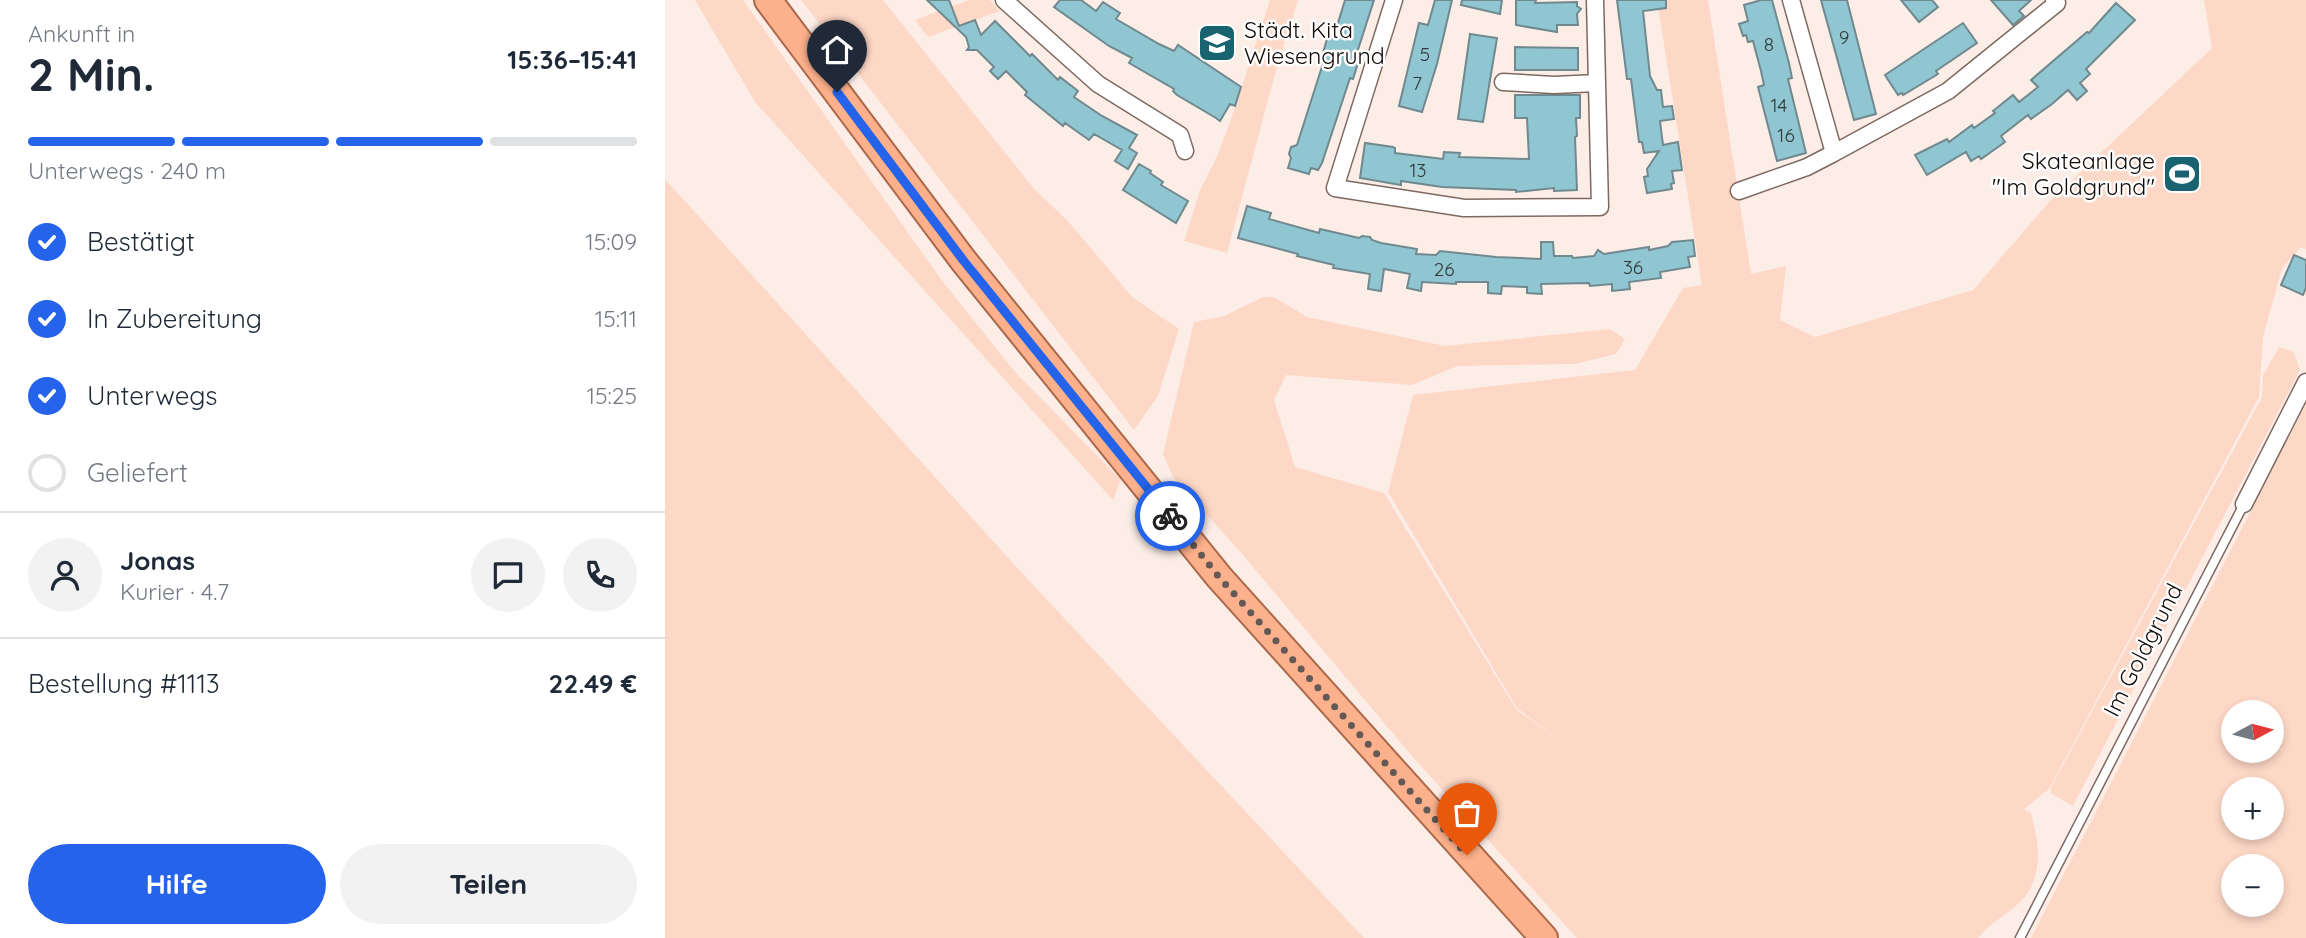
<!DOCTYPE html>
<html lang="de">
<meta charset="utf-8">
<style>
:root{--surface:#fff;--page:#f2f2f3;--text:#1f2937;--muted:#747a83;--line:#e0e1e3;--accent:#2563eb}
body{margin:0;font-family:Quicksand,sans-serif;background:var(--page);color:var(--text);height:100vh;display:flex;flex-direction:column;font-size:26px;white-space:nowrap}
*{box-sizing:border-box;margin:0}
p{font-size:23px;color:var(--muted)}
.icon{flex:none;width:38px;height:38px;fill:none;stroke:currentColor;stroke-width:2;stroke-linecap:round;stroke-linejoin:round}
.map{position:relative;flex:1;overflow:hidden}
.side{display:flex;flex-direction:column;background:var(--surface);width:665px}
.side>*{flex:none}
.needle{width:46px;rotate:83deg}
.fabs{position:absolute;left:1556px;top:700px;display:grid;gap:14px}
.fabs a{display:grid;place-items:center;width:63px;height:63px;border-radius:50%;background:var(--surface);box-shadow:0 4px 10px #0003;font-size:35px}
.pin{position:absolute;display:grid;place-items:center;width:60px;height:60px;color:#fff;margin:-72px -30px;border-radius:50% 50% 50% 0;rotate:-45deg;box-shadow:0 0 7px #0007}
.pin .icon{rotate:45deg}
.courier{position:absolute;display:grid;place-items:center;width:70px;height:70px;margin:-35px;border:5px solid #2563eb;border-radius:50%;background:#fff;color:#222;box-shadow:0 2px 9px #0007}
.overview em{font-style:normal;font-weight:700}
.overview div{display:flex;flex-direction:column-reverse}
.overview{display:flex;align-items:center;justify-content:space-between;height:119px;padding:0 28px}
h1{font-size:46px;font-weight:700;line-height:52px}
.bar{display:grid;grid-template-columns:repeat(4,1fr);gap:10px 7px;align-content:center;height:84px;padding:0 28px}
.bar i{height:9px;border-radius:5px;background:var(--line)}
.bar .on{background:var(--accent)}
.bar p{grid-column:span 4}
.line{display:flex;align-items:center;gap:18px;padding:0 28px;border-top:2px solid var(--line)}
.line div{flex:1}
.round{display:grid;place-items:center;flex:none;width:74px;height:74px;border-radius:37px;background:var(--page)}
ol{padding:0 28px;list-style:none}
li{display:flex;align-items:center;gap:21px;height:77px}
li p{margin-inline-start:auto}
li .icon{padding:7px;border-radius:50%;background:var(--accent);color:#fff;stroke-width:4}
li:last-child{color:var(--muted)}
li i{width:38px;height:38px;border:4px solid var(--line);border-radius:50%}
.button{display:flex;gap:14px;margin-top:auto;padding:14px 28px}
.button a{flex:1;height:80px;border-radius:42px;background:var(--accent);color:#fff;font-size:28px;font-weight:700;line-height:80px;text-align:center}
.button a+a{background:var(--page);color:var(--text)}
main{display:flex;flex:1;min-height:0}
.map>svg:first-child{display:block}
.green{fill:#fed8c6;fill-rule:evenodd}
.building{fill:#90c6d1;stroke:#70898e;stroke-width:2}
.lines{fill:none;stroke-linecap:round;stroke-linejoin:round}
.service-casing{stroke:#7d6960;stroke-width:11}
.minor-casing{stroke:#7d6960;stroke-width:19}
.trunk-casing{stroke:#aa694a;stroke-width:30}
.service{stroke:#fff;stroke-width:8}
.minor{stroke:#fff;stroke-width:16}
.trunk{stroke:#fcb08b;stroke-width:26}
.done{stroke:#645955;stroke-width:7;stroke-dasharray:0 12.6}
.route{stroke:#2563eb;stroke-width:9}
.labels{text-anchor:middle;stroke-width:5;stroke-linejoin:round;paint-order:stroke}
.number-label{font-size:19px;fill:#32393a}
.poi-label{font-size:23px;fill:#120a07;stroke:#fefefe;text-anchor:start}
.street-label{font-size:23px;fill:#120a07;stroke:#fefefe}
</style>
<main>
<section class="side">
<div class="overview"><div><h1>2 Min.</h1><p>Ankunft in</p></div><em>15:36–15:41</em></div>
<div class="bar"><i class="on"></i><i class="on"></i><i class="on"></i><i></i><p>Unterwegs · 240 m</p></div>
<ol>
<li><svg class="icon" aria-label="check" viewBox="0 0 24 24"><path d="M5 12l5 5 9-10"/></svg>Bestätigt<p>15:09</p></li>
<li><svg class="icon" aria-label="check" viewBox="0 0 24 24"><path d="M5 12l5 5 9-10"/></svg>In Zubereitung<p>15:11</p></li>
<li><svg class="icon" aria-label="check" viewBox="0 0 24 24"><path d="M5 12l5 5 9-10"/></svg>Unterwegs<p>15:25</p></li>
<li><i></i>Geliefert</li>
</ol>
<div class="line" style="height:126px"><a class="round"><svg class="icon" aria-label="person" viewBox="0 0 24 24"><circle cx="12" cy="8" r="4"/><path d="M4 21q1-7 8-7t8 7"/></svg></a><div><b>Jonas</b><p>Kurier · 4.7</p></div><a class="round"><svg class="icon" aria-label="chat" viewBox="0 0 24 24"><path d="M4 5h16v11H9l-5 4z"/></svg></a><a class="round"><svg class="icon" aria-label="phone" viewBox="0 0 24 24"><path d="M5 4h4l2 5-3 2q2 4 5 5l2-3 5 2v4C11 20 4 13 5 4z"/></svg></a></div>
<div class="line" style="height:91px"><div>Bestellung #1113</div><b>22.49 €</b></div>
<div class="button"><a>Hilfe</a><a>Teilen</a></div>
</section>
<div class="map">
<svg width="1641" height="938" viewBox="0 0 1641 938">
<rect width="100%" height="100%" fill="#fcede7"/>
<path class="green" d="M30,0H78L278,282L350,372L456,480L448,500L90,102Z
M136,0H218L370,190L402,220L467,297L514,329L493,396L469,430Z
M304,0H325L335,11L263,37L250,20Z
M605,0H633L608,81L562,253L519,241L535,190L553,155L571,105Z
M992,0H1043L1086,274L1121,266L1115,320L1150,337L1308,290L1385,201L1547,48L1539,0H1641V249L1636,247L1617,268L1598,337L1594,397L1384,789L1359,809L1366,813C1374,843 1379,872 1359,898C1346,913 1325,922 1313,938H912L746,755L577,554L508,477L498,454L529,322L559,316L598,297H609L642,317L780,346L945,329L960,339L951,354L910,364L792,366L747,385L621,375L609,400L630,467L719,493L851,709L894,740L852,708L723,492L748,395L970,370L1018,288L1037,285Z
M0,179L355,571L699,938H0Z
M1614,347L1629,352L1635,370L1408,806L1387,794L1385,789L1597,397L1598,375Z
M1641,404V938H1366ZM1568,712H1606V751H1568ZM1568,789H1606V828H1568ZM1568,866H1606V905H1568Z"/>
<path class="building" d="M262,0H284L294,26L310,20L316,35L330,21L365,56L367,54L393,80L395,77L413,91L409,97L437,116L472,135L464,148L472,153L463,169L450,161L457,150L429,134L424,140L400,123L398,126L360,95L362,92L341,71L333,79L325,71L329,67L312,50H302L304,47L301,37Z
M395,0H416L431,11L438,2L455,13L451,19L494,44L509,51L513,45L576,87L570,106L565,104L555,121L551,118L512,95L508,91L509,89L464,63L467,58L444,46L389,7Z
M680,0H709L689,62L693,63L688,79L685,78L657,163L653,170L646,168L644,174L623,168L626,158L624,154L626,147L632,145L661,54L658,53L663,35L669,36Z
M770,0H787L772,64L757,112L734,106L754,23L763,25Z
M797,0H837L835,14L796,5Z
M851,0H871L870,3L912,2V6L916,9L912,14L913,25H892V32L851,25Z
M952,0H1001V8L978,11L985,76L992,90H996L998,107L1007,106L1009,119L995,121L998,145L1013,142L1017,170L1007,171L1009,183L1006,184L1007,189L982,193L979,177L983,176L982,169L994,151L979,153L977,142H974L966,79H962Z
M1096,0H1107L1124,63L1127,78L1123,79L1141,153L1112,161L1093,87L1099,85L1096,71L1088,41L1083,42L1081,35L1078,36L1074,24L1083,21L1079,5Z
M1156,0H1182L1211,114L1189,120Z
M1236,0H1267L1273,7L1254,22Z
M1326,0H1366L1354,11L1359,16L1348,25Z
M1451,3L1470,20L1421,69L1425,74L1415,83L1422,91L1412,100L1403,90L1387,104L1366,119L1363,115L1336,136L1340,142L1316,159L1314,156L1306,161L1301,152L1262,175L1250,155L1282,139L1284,142L1307,125L1309,128L1330,113L1328,111L1348,95L1354,102L1373,87L1366,80L1422,32L1424,33Z
M1298,23L1312,43L1271,71L1273,74L1238,95L1237,93L1233,95L1220,75Z
M805,34L832,38L818,122L793,119Z
M850,47L913,48V70H850Z
M850,95H915V118H911L912,136L910,137L912,190L889,191V188L851,192V190L777,187L736,181V185L695,178L700,143L728,147L730,148V153L778,159L779,152L795,153L794,157L864,159L862,118H850Z
M474,164L486,171L485,173L498,182L496,185L523,201L511,223L458,190Z
M582,206L606,213L604,219L654,233L655,229L694,238L697,236L705,237L707,240L716,243L752,249L751,254L771,255L775,251L831,257L876,259V242H888L889,256H907L908,258L929,256L933,250L939,254L984,247V250L1003,246L1007,242L1028,240L1030,256L1023,257L1025,267L995,272L996,278L964,282L965,289L947,291V284L925,286L924,283L876,284L877,294L862,293V287L837,286L836,294L823,293V282H791V284L757,282L756,291L742,288L745,274L719,269L716,291L703,289L705,274L668,268L669,265L632,256L633,254L573,238Z
M1629,255L1641,260V288L1638,295L1616,285Z"/>
<g class="lines">
<defs>
<path id="service" d="M1355,938L1579,504"/>
<path id="minor" d="M339,0L433,84L515,135L520,151
M729,0L670,188L799,208L935,207L930,0
M1126,0L1169,153L1283,91L1392,3L1389,0
M838,82L889,85L932,83
M1074,191L1142,167L1169,153
M1579,504L1641,382"/>
<path id="trunk" d="M103,0L298,260L554,577L879,938"/>
</defs>
<use href="#service" class="service-casing"/>
<use href="#minor" class="minor-casing"/>
<use href="#trunk" class="trunk-casing"/>
<use href="#service" class="service"/>
<use href="#minor" class="minor"/>
<use href="#trunk" class="trunk"/>
</g>
<g class="lines">
<path class="done" d="M505,516L554,577L802,855"/>
<path class="route" d="M172,92L298,260L505,516"/>
</g>
<defs>
<symbol id="school-square" viewBox="-11 -11 22 22"><rect x="-9" y="-9" width="18" height="18" rx="4" fill="#196370" stroke="#fefefe"/><path d="M0-5L7-2L0 1L-7-2ZM-4 1L0 2.5L4 1V4Q0 6-4 4Z" fill="#fff"/></symbol>
<symbol id="stadium-square" viewBox="-11 -11 22 22"><rect x="-9" y="-9" width="18" height="18" rx="4" fill="#196370" stroke="#fefefe"/><path d="M0-5a6.5 5 0 1 0 0 10a6.5 5 0 1 0 0-10ZM-3.5-1.8h7v3.6h-7Z" fill="#fff"/></symbol>
</defs>
<g fill-rule="evenodd">
<use href="#school-square" x="530" y="21" width="44" height="44"/>
<use href="#stadium-square" x="1495" y="152" width="44" height="44"/>
</g>
<g class="labels">
<g class="number-label">
<text x="1179" y="44">9</text>
<text x="1104" y="51">8</text>
<text x="760" y="61">5</text>
<text x="752" y="90">7</text>
<text x="1114" y="112">14</text>
<text x="1121" y="142">16</text>
<text x="753" y="177">13</text>
<text x="968" y="274">36</text>
<text x="779" y="276">26</text>
</g>
<g class="poi-label">
<text x="579" y="38">Städt. Kita<tspan x="579" dy="26">Wiesengrund</tspan></text>
<text x="1490" y="169" text-anchor="end">Skateanlage<tspan x="1490" dy="26">"Im Goldgrund"</tspan></text>
</g>
<g class="street-label">
<text transform="translate(1478 650) rotate(-63)" y="8">Im Goldgrund</text>
</g>
</g>
</svg>
<div class="fabs">
<a><svg class="needle" viewBox="-14 -14 28 28"><path d="M0-13l5 13h-10z" fill="#e53935"/><path d="M0 13l5-13h-10z" fill="#747a83"/></svg></a>
<a>+</a>
<a>−</a>
</div>
<div class="pin" style="left:802px;top:855px;background:#ea580c"><svg class="icon" aria-label="bag" viewBox="0 0 24 24"><path d="M5 8h14l-1 12H6zM9 8a3 3 0 0 1 6 0"/></svg></div>
<div class="pin" style="left:172px;top:92px;background:#1f2937"><svg class="icon" aria-label="home" viewBox="0 0 24 24"><path d="M3 11l9-7 9 7M6 9v11h12V9"/></svg></div>
<div class="courier" style="left:505px;top:516px"><svg class="icon" aria-label="bike" viewBox="0 0 24 24"><circle cx="6" cy="16" r="4"/><circle cx="18" cy="16" r="4"/><path d="M6 16l4-8h5l3 8M10 8l3 8H6M13 5h3"/></svg></div>
</div>
</main>
